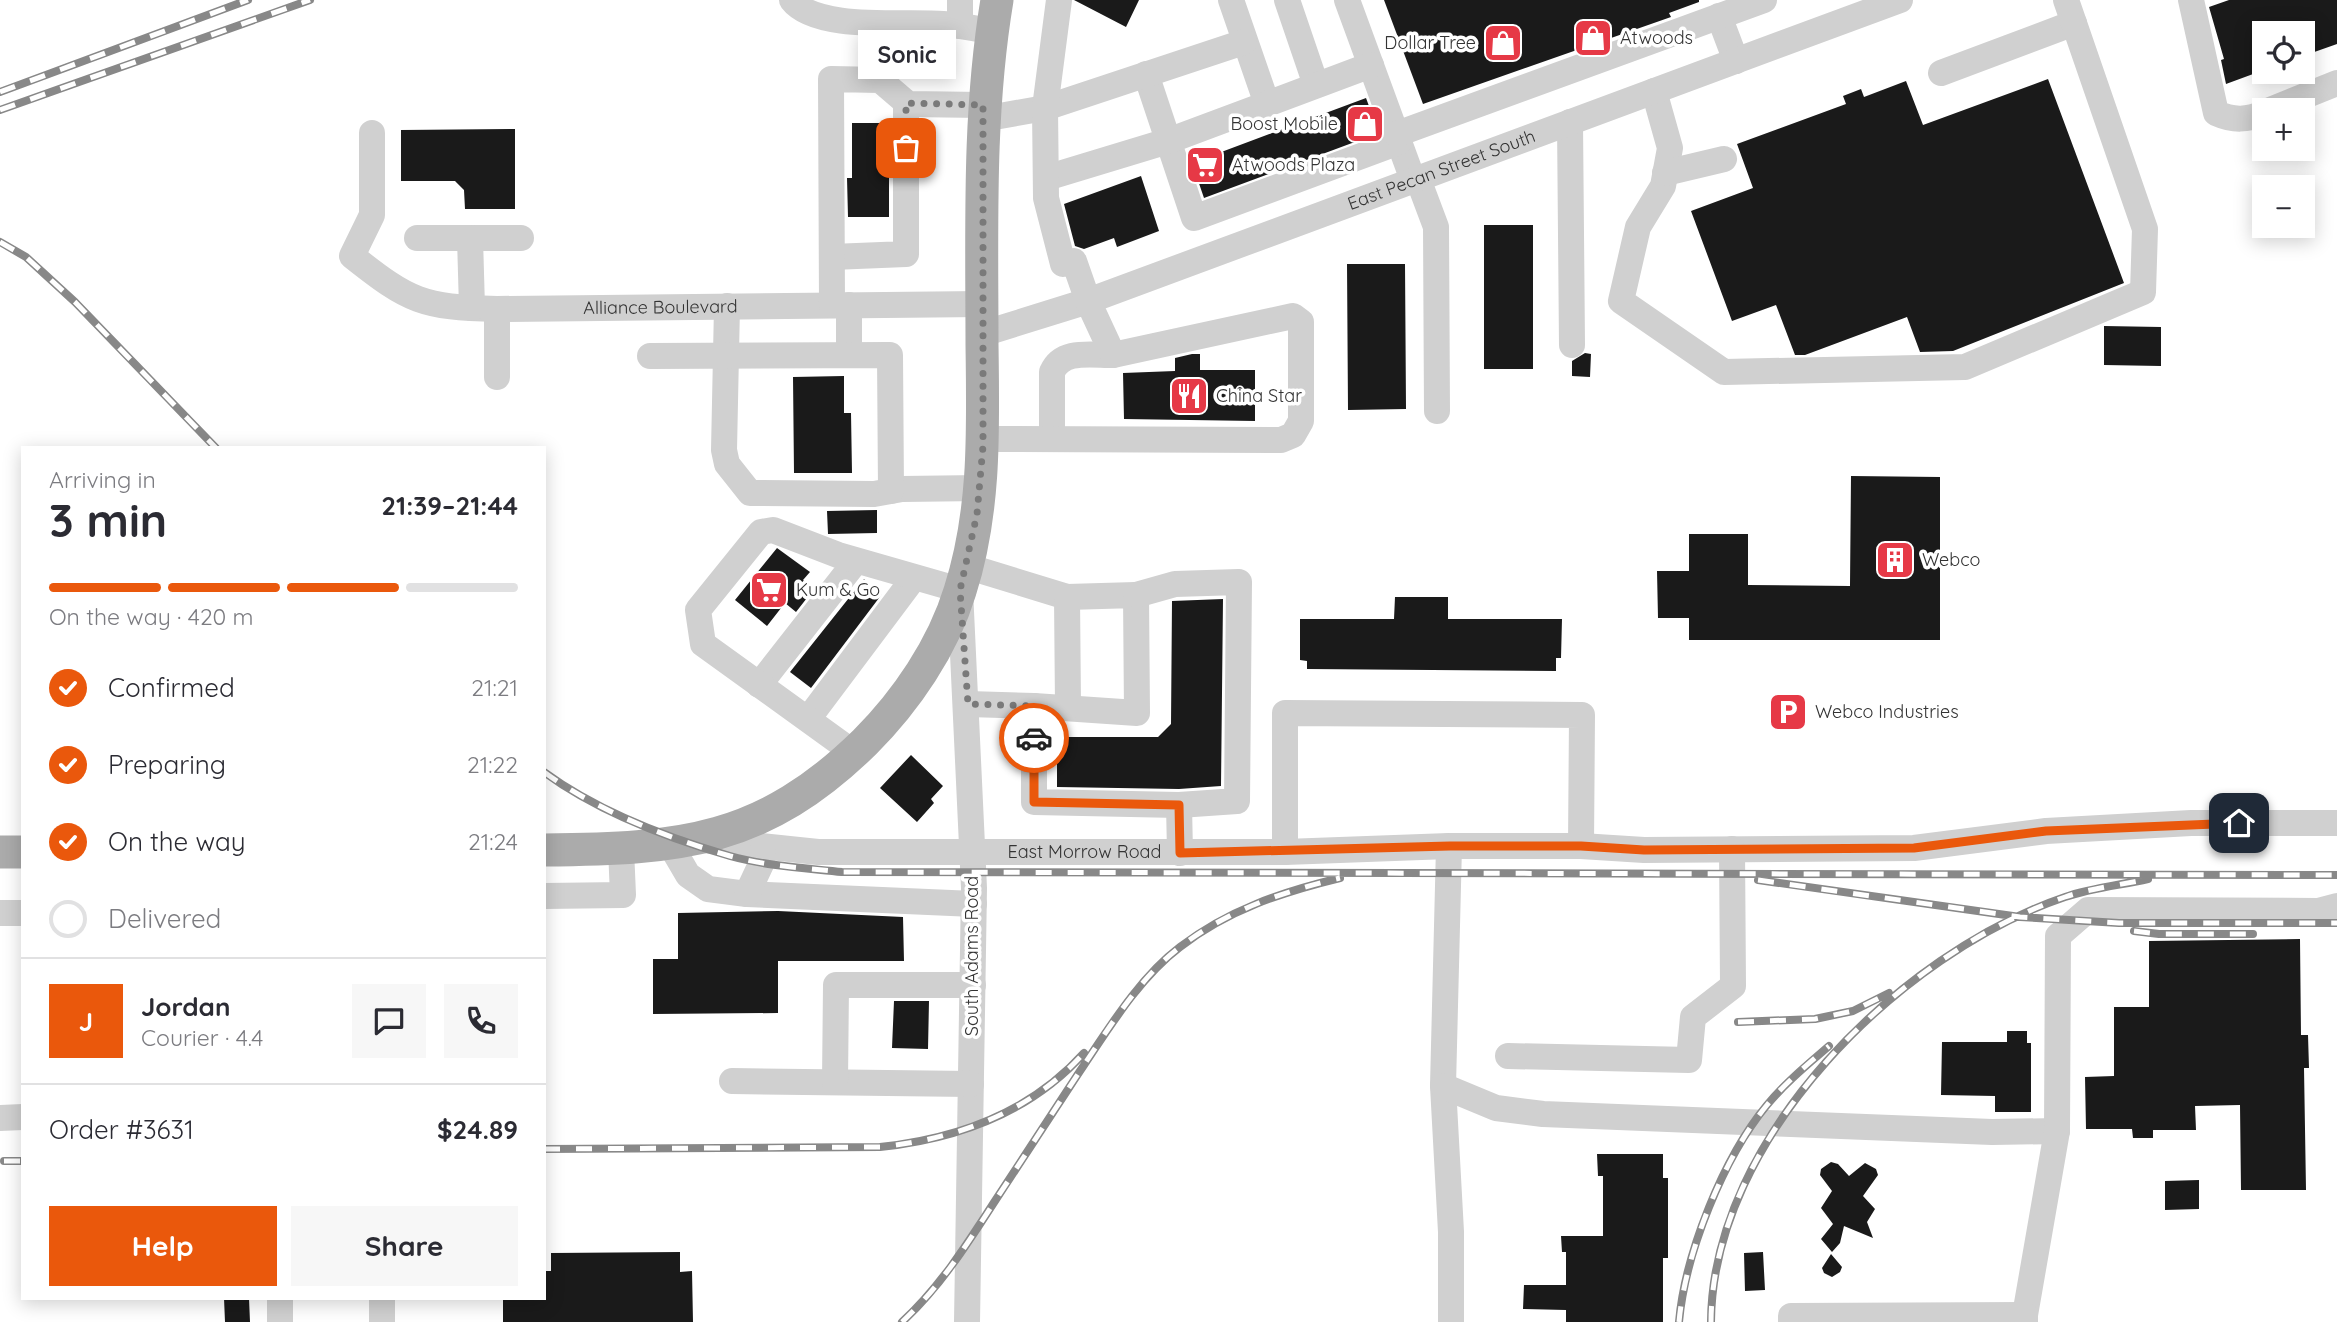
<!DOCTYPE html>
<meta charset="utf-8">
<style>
:root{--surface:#fff;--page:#f7f7f7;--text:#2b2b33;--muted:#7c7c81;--line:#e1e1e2;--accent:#ea580c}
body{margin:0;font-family:Quicksand,sans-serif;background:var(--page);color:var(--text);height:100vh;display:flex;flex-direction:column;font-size:26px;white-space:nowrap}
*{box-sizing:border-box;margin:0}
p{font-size:23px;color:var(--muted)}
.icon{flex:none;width:38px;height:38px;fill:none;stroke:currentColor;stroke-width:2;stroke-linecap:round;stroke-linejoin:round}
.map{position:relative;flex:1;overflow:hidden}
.sheet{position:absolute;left:21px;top:446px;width:525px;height:854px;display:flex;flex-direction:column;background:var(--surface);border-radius:0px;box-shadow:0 4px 18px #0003}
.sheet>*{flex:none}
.tools{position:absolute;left:2252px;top:21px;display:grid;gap:14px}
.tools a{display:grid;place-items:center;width:63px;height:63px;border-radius:0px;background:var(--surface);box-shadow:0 4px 18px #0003;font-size:35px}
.pin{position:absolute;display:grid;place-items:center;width:60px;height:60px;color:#fff;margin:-30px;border-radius:14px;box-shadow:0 4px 10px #0006}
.courier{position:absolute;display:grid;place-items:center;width:70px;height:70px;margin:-35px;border:5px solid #ea580c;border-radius:50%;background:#fff;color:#222;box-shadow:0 2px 9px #0007}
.bubble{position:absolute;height:49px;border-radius:0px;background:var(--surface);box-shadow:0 4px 18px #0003;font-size:23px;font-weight:800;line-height:49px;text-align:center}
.overview em{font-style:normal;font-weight:800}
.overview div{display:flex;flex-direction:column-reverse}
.overview{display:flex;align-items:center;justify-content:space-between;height:119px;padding:0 28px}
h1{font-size:46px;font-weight:800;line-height:52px}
.bar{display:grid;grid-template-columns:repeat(4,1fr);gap:10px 7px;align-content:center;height:84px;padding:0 28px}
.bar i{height:9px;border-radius:5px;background:var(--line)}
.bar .active{background:var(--accent)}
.bar p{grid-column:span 4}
.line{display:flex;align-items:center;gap:18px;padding:0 28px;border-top:2px solid var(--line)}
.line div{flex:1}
.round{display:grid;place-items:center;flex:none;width:74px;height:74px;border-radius:0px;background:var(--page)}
ol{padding:0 28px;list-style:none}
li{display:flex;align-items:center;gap:21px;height:77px}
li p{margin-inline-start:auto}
li .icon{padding:7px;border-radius:50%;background:var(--accent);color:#fff;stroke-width:4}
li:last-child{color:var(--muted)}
li i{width:38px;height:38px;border:4px solid var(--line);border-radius:50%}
.primary-button{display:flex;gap:14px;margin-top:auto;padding:14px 28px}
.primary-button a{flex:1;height:80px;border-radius:0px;background:var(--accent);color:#fff;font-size:28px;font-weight:800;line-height:80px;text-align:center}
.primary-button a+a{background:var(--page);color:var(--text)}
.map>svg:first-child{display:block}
.building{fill:#1a1a1a}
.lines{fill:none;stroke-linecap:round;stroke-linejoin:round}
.minor{stroke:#d0d0d0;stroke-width:26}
.major{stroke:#ababab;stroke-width:33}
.rail-casing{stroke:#888;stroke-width:8}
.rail{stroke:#fff;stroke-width:5;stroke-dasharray:16;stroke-linecap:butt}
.done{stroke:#7a7a7a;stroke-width:7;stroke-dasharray:0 12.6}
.route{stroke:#ea580c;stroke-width:9}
.labels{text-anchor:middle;stroke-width:7;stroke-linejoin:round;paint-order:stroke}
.poi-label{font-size:18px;fill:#333;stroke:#fff;text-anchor:start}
.street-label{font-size:18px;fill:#333;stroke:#fff}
</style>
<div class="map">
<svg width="2337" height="1322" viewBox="0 0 2337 1322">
<rect width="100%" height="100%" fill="#fff"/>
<path class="building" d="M1074,0H1139L1126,27Z
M1384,0H1699V2L1669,13L1671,17L1423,104Z
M2229,0H2337V44L2303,56V33H2264V70L2226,84L2221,60L2224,59L2209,7Z
M2048,79L2124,283L1953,351L1920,352L1907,317L1805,355H1795L1776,305L1732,321L1691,211L1753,188L1737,144L1846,104L1843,96L1861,89L1864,97L1906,81L1923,125Z
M1366,98L1379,133L1204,198L1192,163Z
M852,123H889V217H848L847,178H852Z
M515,129V209H465L464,190L455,181H401V130Z
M1141,176L1159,231L1117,247L1114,238L1084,249L1075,246L1064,204Z
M1484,225H1533V369H1484Z
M1347,264H1405L1406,409L1348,410Z
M2104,326L2161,327V366L2104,365Z
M1585,353L1591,354L1590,377L1572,376V361Z
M1192,354H1200V370H1255V421L1124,419L1123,373L1175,371V358Z
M844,376V413H851L852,473H794L793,377Z
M1851,476L1940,477V640H1689V618H1658L1657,571H1689V534H1748V585L1850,586Z
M877,510V533L828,534L827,511Z
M777,548L810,572L803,580L814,589L796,612L785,603L767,626L735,600Z
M864,579L882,594L811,688L790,672Z
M1395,597H1448V619H1562L1561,658H1556V671L1307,669V661L1300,660V619H1394Z
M1223,599L1221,786L1179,789L1057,787V737H1158L1171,724L1172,601Z
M911,755L943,786L931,799L934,803L917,822L880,788Z
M778,911L903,917L904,961H778V1013L653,1014V959H678V913Z
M2300,939L2301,1035H2308L2309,1068H2304L2306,1190H2241L2240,1105L2195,1106L2196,1130H2153V1138H2133L2132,1129H2086L2085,1077L2114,1076V1007H2149V941Z
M894,1001H929L928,1049L892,1048Z
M2007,1031H2027V1043H2031V1112H1995V1096L1941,1095L1942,1042H2007Z
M1597,1154H1663V1178H1668V1258H1663V1322H1566V1310L1523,1309L1524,1285H1566V1252H1562L1561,1236H1603V1176H1598Z
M1831,1162L1838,1164L1849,1176L1865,1163L1876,1169L1878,1175L1863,1196L1875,1209L1867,1222L1873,1238L1844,1226L1840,1243L1832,1252L1821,1239L1833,1224L1821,1208L1832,1191L1820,1175L1821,1169Z
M2199,1180V1209L2165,1210V1181Z
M680,1252V1272L692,1271L693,1322H503V1298H544V1271H551V1253Z
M1763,1252L1765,1290L1745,1291L1744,1253Z
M1831,1254L1842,1267L1840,1272L1832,1277L1824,1273L1822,1268Z
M224,1298H249L250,1322H225Z"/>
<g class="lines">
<g class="minor">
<path d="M792,0C816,31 905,21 943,24C960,25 976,29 992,31"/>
<path d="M960,0V26"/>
<path d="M1231,0L1267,104"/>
<path d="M1287,0L1316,85"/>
<path d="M1347,0L1413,180"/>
<path d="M2191,0L2216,113C2234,121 2247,120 2264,113"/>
<path d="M1719,16L1736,61"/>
<path d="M1941,73L2074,23"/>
<path d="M1146,74L1194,218L1399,142"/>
<path d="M1654,91L1670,148L1663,186L1638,227L1621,301L1724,372L1965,367L2143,292L2145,229L2066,0"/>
<path d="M2270,110L2337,83"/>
<path d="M983,119L1045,108L1244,42"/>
<path d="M1570,122L1572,345"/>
<path id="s1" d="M372,133V215L352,256C410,302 422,307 497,309L982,304"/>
<path d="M1397,134L1764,0"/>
<path d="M1665,173L1724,159"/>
<path d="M1046,178L1168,141L1371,65"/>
<path d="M1418,179L1436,227L1437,411"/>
<path d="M417,238H521"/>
<path d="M470,238L472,308"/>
<path d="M832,257L906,254V103"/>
<path d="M832,305L831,79L880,80L908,104L983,105"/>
<path d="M849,305V355"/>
<path d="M727,306L724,450L727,464L750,493L874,494L902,489L981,488"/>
<path d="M497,309V377"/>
<path id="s2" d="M982,334L1088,301L1900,0"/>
<path d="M650,356L890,355L891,491"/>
<path d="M1052,437V372C1062,349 1090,355 1113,355"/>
<path d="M983,439L1281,440L1293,435L1301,421V322L1293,316L1113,355L1088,301L1074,261L1063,264L1046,198L1045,108L1059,0"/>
<path d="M966,566L1067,597L1136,595L1137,713L1034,706"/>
<path d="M1136,595L1175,584L1239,582L1237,801L1179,805"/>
<path d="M1067,597L1068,707"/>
<path d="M759,685L856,561"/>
<path d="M968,704L1034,706V802L1179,805L1180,853"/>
<path d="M808,719L913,579"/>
<path d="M854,753L703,644L698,610L761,532L773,530L838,555L960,590L974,888L967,1322"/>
<path id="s3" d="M703,840L818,852H1285L1449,846H1581L1644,850L1914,848L2046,831L2191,823H2337"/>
<path d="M671,846L688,875L708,889L747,894L974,904"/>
<path d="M1449,846L1443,1086L1451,1232V1322"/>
<path d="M1285,852V713L1582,715L1581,846"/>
<path d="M747,894L762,862L763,847"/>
<path d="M544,896L623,895L621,849"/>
<path d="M0,913H23"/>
<path d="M1508,1056L1689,1060L1693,1017L1733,986L1732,849"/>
<path d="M732,1081L971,1084"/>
<path d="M835,1082L836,985H973"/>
<path d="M1443,1086L1496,1108L1543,1114L1992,1132L2057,1131"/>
<path d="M0,1118L23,1117"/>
<path d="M382,1298V1322"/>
<path d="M2025,1315L2057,1131L2058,936L2088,910L2318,911L2337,906"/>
<path d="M280,1322V1298"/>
<path d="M1791,1322V1316L2025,1315V1322"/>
</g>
<path class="major" d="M544,850C681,849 763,842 865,742C906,701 943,647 960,591C986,510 983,427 982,344C982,229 978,114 997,0
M0,852H23"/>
<defs>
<path id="rail" d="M0,92L248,0
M0,110L310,0
M0,242L26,257L75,302L216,448
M544,772C597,811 668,838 730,856C766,866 805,868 842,872L2337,875
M1758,880L2020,917L2119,923H2337
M2134,931L2159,934H2253
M1738,1022L1815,1019L1853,1011L1889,993
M544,1149L880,1147C957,1139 1031,1112 1084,1053
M4,1161H23
M902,1322C939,1288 966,1246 993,1204C1022,1160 1051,1115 1080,1071C1109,1028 1139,978 1180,947C1228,910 1282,892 1340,878
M1679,1322C1685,1254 1723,1158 1767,1105C1785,1083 1807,1065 1829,1046
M1711,1322C1712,1138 1900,953 2065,897C2091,888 2121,885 2148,879"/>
</defs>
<use href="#rail" class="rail-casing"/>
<use href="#rail" class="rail"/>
</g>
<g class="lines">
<path class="done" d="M906,148V103L983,105V446L977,514L960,590L968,704L1034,706V738"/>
<path class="route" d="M1034,738V802L1179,805L1180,853L1450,846H1581L1644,850L1914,848L2046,831L2239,823"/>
</g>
<defs>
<symbol id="shop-square" viewBox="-11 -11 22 22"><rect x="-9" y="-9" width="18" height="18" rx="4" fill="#e63946" stroke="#fff"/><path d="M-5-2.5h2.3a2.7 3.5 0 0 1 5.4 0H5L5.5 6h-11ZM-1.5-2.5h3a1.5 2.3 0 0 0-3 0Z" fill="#fff"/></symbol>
<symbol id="supermarket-square" viewBox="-11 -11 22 22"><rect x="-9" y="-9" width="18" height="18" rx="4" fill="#e63946" stroke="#fff"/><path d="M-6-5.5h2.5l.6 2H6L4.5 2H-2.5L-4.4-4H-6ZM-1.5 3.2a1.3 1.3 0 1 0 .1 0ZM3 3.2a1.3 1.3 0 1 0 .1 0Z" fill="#fff"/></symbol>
<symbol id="restaurant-square" viewBox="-11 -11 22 22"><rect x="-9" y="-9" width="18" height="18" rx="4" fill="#e63946" stroke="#fff"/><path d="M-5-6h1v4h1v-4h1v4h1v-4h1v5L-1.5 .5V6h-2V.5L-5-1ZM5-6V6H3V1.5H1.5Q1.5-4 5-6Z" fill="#fff"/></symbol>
<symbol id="building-square" viewBox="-11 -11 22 22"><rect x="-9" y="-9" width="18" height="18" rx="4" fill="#e63946" stroke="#fff"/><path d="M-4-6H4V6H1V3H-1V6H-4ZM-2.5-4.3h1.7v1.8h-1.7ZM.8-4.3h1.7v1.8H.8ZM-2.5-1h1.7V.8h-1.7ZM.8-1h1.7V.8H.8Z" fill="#fff"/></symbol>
<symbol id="parking-square" viewBox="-11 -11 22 22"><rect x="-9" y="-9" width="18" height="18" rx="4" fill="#e63946" stroke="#fff"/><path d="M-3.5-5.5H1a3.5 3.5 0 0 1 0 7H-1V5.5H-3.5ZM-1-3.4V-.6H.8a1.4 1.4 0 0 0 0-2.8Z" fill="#fff"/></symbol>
</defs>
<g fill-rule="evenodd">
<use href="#shop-square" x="1571" y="16" width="44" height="44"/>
<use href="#shop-square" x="1481" y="21" width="44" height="44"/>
<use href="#shop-square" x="1343" y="102" width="44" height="44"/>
<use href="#supermarket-square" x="1183" y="143" width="44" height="44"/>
<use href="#restaurant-square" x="1167" y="374" width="44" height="44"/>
<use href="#building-square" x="1873" y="538" width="44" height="44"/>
<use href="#supermarket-square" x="747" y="568" width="44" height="44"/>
<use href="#parking-square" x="1766" y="690" width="44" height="44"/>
</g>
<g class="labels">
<g class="poi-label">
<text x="1620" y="44">Atwoods</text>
<text x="1476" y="49" text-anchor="end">Dollar Tree</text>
<text x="1338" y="130" text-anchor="end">Boost Mobile</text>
<text x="1232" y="171">Atwoods Plaza</text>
<text x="1216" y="402">China Star</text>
<text x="1922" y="566">Webco</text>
<text x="796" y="596">Kum &amp; Go</text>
<text x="1815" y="718">Webco Industries</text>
</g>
<g class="street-label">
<text dy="6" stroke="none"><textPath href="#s2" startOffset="488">East Pecan Street South</textPath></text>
<text dy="6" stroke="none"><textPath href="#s1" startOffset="450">Alliance Boulevard</textPath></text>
<text dy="6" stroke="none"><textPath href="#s3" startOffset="382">East Morrow Road</textPath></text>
<text transform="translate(972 956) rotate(-90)" y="6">South Adams Road</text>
</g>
</g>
</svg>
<div class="tools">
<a><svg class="icon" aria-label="locate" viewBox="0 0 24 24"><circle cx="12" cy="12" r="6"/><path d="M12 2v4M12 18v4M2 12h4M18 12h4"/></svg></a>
<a>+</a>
<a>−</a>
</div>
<div class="pin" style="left:906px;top:148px;background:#ea580c"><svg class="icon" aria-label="bag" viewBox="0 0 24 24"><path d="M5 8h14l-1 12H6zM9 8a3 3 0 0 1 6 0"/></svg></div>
<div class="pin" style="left:2239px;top:823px;background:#1f2937"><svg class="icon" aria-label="home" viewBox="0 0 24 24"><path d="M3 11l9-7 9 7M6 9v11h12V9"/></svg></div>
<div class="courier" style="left:1034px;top:738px"><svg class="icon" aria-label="car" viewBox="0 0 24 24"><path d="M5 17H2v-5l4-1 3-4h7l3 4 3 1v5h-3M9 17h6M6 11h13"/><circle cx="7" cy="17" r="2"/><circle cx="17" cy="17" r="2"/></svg></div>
<div class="bubble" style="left:858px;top:30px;width:98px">Sonic</div>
<section class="sheet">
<div class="overview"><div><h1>3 min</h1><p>Arriving in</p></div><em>21:39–21:44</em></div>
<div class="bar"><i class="active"></i><i class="active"></i><i class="active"></i><i></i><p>On the way · 420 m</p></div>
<ol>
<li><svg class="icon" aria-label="check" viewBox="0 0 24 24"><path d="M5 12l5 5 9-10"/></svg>Confirmed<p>21:21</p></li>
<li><svg class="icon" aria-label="check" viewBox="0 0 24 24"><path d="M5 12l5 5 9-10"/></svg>Preparing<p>21:22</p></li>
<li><svg class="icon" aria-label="check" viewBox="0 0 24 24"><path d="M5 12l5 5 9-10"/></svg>On the way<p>21:24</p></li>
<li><i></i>Delivered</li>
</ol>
<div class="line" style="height:126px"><b class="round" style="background:var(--accent);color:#fff">J</b><div><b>Jordan</b><p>Courier · 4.4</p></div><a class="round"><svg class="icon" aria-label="chat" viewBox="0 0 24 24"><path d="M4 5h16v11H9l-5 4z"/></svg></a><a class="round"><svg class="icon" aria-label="phone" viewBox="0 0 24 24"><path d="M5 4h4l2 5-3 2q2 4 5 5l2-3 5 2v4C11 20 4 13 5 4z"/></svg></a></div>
<div class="line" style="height:91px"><div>Order #3631</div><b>$24.89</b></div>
<div class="primary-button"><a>Help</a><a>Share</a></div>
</section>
</div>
